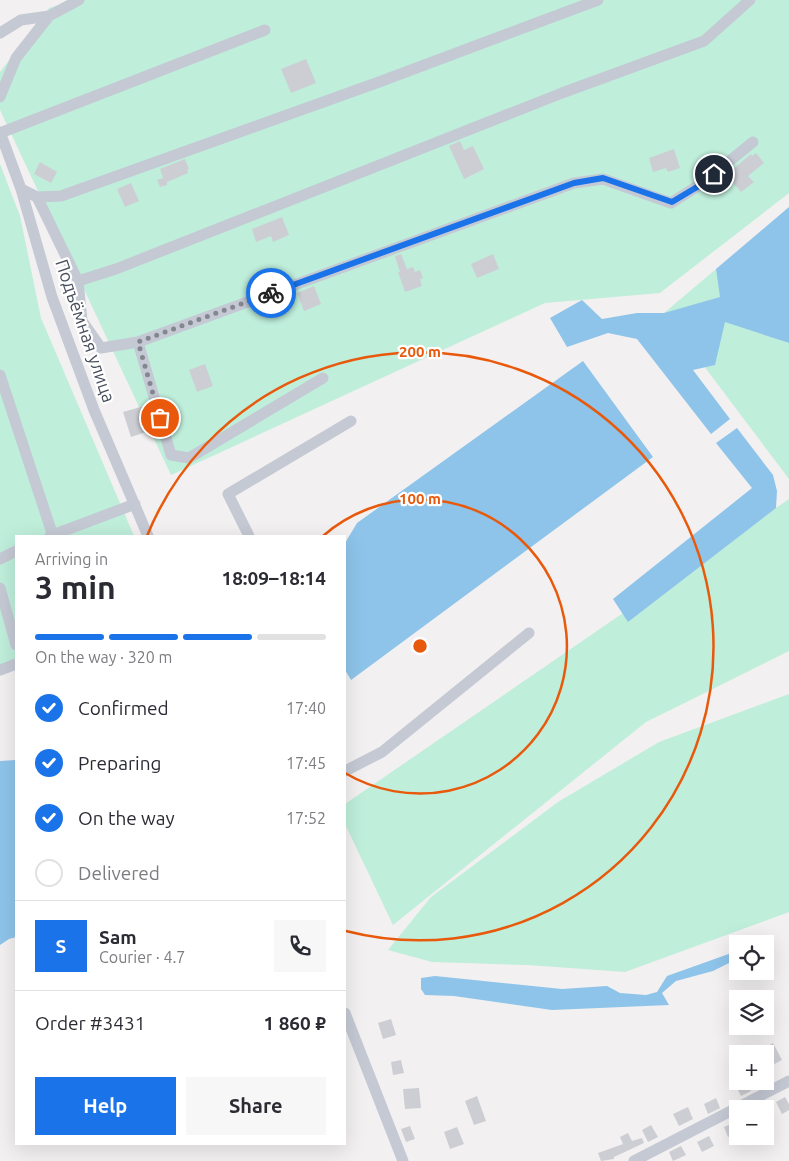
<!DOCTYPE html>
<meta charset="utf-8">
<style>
:root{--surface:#fff;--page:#f7f7f7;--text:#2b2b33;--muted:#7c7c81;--line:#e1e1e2;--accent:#1a73e8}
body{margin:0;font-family:Ubuntu,sans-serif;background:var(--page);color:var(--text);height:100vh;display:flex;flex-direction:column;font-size:19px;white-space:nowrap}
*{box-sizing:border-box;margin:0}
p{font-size:16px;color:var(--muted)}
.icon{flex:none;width:28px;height:28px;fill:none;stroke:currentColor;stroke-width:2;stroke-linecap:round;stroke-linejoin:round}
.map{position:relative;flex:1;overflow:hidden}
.sheet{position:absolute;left:15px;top:535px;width:331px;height:610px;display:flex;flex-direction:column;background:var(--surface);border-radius:0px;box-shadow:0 5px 20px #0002}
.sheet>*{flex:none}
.controls{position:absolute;left:729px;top:935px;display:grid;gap:10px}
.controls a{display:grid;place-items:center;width:45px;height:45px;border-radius:0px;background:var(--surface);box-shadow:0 5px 20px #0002;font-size:25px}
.pin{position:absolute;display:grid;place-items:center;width:42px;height:42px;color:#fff;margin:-21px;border:2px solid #fff;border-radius:50%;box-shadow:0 1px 5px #0007}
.courier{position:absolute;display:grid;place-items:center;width:50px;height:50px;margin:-25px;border:4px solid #1a73e8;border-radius:50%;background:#fff;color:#222;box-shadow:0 1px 6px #0007}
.headline em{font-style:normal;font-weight:600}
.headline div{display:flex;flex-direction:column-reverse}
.headline{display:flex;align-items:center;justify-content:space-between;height:85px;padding:0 20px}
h1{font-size:32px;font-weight:600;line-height:38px}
.bar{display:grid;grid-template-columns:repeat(4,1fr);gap:8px 5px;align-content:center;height:60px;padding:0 20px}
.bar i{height:6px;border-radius:4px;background:var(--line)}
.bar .current{background:var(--accent)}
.bar p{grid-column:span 4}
.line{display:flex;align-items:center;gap:12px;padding:0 20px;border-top:1px solid var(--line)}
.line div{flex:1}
.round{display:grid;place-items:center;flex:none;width:52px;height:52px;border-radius:0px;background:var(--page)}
ol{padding:0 20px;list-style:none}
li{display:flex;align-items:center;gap:15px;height:55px}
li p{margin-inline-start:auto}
li .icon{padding:5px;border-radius:50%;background:var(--accent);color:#fff;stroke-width:4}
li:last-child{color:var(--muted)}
li i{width:28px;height:28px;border:2px solid var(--line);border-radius:50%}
.cta{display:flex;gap:10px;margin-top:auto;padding:10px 20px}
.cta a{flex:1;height:58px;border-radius:0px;background:var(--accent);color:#fff;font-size:20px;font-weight:600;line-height:58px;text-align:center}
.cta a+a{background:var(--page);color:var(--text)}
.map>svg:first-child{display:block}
.green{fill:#bfeedb}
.water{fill:#8ec4ea}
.building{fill:#cdced4}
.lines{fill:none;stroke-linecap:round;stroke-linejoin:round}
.minor{stroke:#c4c9d4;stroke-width:11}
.done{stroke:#848790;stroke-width:5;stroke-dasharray:0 9}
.route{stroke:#1a73e8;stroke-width:6}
.ring{fill:none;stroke:#e8590c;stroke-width:2.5}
.labels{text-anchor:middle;stroke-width:4.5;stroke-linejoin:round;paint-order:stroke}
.street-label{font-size:18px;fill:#484f5d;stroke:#fff}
.centre{fill:#e8590c;stroke:#fff;stroke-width:2.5}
.ring-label{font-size:15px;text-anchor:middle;font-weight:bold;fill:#e8590c;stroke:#fff;stroke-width:4.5;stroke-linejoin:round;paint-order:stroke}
</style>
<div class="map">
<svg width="789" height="1161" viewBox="0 0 789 1161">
<rect width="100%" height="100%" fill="#f2f0f0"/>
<path class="green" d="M73,0H789V193L660,293L545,303L171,475L0,110V72L49,8Z
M0,164L20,216L41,318L134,536H16V666L0,673Z
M716,269L725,321L789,343V479L664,313Z
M789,499V651L646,722L393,925L345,824V804Z
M789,694V912L625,972L528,965L432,962L388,950L431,897L558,802L659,742Z"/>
<path class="water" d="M789,207V343L725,322L715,365L693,370L730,419L711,434L637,339L608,333L567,347L550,318L582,300L602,319L637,313H664L720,297L716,269Z
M583,361L653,457L351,680L345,670V543L357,523Z
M737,428L773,475L777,491L776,508L628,622L613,599L752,488L716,443Z
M16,760V937L9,939L0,945V761Z
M737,951V959L713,971L676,981L662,993L669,1005L552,1010L454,996L425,995L421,989V978L435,976L562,989L607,986L620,993L646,995L657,992L667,976Z"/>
<path class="building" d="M306,59L316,83L291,93L281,69Z
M460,141L464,150L473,146L484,169L464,179L449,146Z
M674,149L680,168L668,172L666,168L653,172L649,158Z
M756,153L764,163L748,176L754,182L741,192L726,175L751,154L752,156Z
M185,159L189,169L187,170L188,173L167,182V185L160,187L157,180L163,178L160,169Z
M40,162L57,172L51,183L34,174Z
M131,183L139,201L125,207L117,189Z
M282,217L289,235L273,242L271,236L256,242L252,229Z
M401,254L407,269L413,267L415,272L420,270L423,278L420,279L422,286L405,292L398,272H400L395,256Z
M493,254L499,269L477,278L471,264Z
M314,286L321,304L304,311L297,293Z
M205,364L213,386L197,392L189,370Z
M144,406L152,430L131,437L123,412Z
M391,1019L396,1035L383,1039L378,1023Z
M773,1043L782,1060L769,1067L765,1060V1054H753Z
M401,1060L404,1073L393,1075L391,1062Z
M740,1081H746L751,1091L741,1096L735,1084Z
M419,1088L421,1108L405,1109L403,1089Z
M477,1096L486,1121L474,1125L465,1101Z
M785,1097L789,1104V1110L782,1114L776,1102Z
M716,1098L720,1108L708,1114L704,1104Z
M688,1107L693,1119L679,1126L673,1114Z
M738,1121V1133L728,1137L724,1127Z
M651,1125L658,1137L648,1142L642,1130Z
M410,1126L415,1139L406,1142L401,1129Z
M457,1127L464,1144L450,1149L444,1132Z
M628,1133L632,1141L642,1138L644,1143L614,1157V1159L601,1161L598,1153L623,1144L620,1137Z
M709,1136L714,1146L702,1152L697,1142Z
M681,1146L686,1155L673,1161L669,1152Z"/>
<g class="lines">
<path class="minor" d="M0,33L21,20L49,16
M0,97L16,58L49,16L79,0
M0,132L21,189L52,297L94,410L148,536
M0,133L265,30
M21,189L37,197L78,281L82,321L101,348L138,342L574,183L603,179L671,203L701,184L753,142
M37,197L61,196L379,82L598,0
M78,281L116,269L562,93L704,41L750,0
M138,342L171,455L189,458L323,378
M0,375L53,536
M50,536L135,504
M249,536L228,494L351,421
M0,559L16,551
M0,588L16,645
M0,670L16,664
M345,771L382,752L529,633
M345,1013L403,1161
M634,1161L789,1081"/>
</g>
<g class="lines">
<path class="done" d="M160,418L138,342L271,293"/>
<path class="route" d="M271,293L574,183L603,178L672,202L702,184L714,174"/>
</g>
<g class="ring">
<path d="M323 536A147 147 0 1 1 345 773"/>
<path d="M147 536A294 294 0 1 1 346 931"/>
</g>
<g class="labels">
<g class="street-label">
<text transform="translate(85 331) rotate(71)" y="6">Подъёмная улица</text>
</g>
</g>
<circle cx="420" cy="646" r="8" class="centre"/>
<g class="ring-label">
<text x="420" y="357">200 m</text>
<text x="420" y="504">100 m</text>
</g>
</svg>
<div class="controls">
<a><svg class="icon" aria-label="locate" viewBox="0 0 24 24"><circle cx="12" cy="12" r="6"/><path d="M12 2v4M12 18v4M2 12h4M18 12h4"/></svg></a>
<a><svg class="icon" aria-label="layers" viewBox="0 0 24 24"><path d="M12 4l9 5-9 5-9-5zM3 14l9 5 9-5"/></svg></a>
<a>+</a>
<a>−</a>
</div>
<div class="pin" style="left:160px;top:418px;background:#ea580c"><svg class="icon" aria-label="bag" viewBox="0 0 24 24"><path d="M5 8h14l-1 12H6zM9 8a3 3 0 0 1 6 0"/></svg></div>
<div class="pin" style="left:714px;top:174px;background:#1f2937"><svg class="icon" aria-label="home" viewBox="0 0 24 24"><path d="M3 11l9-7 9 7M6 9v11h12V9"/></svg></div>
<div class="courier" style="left:271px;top:293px"><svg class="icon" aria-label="bike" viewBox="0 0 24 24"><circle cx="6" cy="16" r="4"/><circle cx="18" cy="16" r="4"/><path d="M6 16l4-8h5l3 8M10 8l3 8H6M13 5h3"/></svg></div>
<section class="sheet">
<div class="headline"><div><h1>3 min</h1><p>Arriving in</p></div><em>18:09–18:14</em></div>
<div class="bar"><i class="current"></i><i class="current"></i><i class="current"></i><i></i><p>On the way · 320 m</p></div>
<ol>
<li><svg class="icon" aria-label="check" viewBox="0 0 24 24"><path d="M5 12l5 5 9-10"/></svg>Confirmed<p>17:40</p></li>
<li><svg class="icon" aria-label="check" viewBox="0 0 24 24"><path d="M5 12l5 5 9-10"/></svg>Preparing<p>17:45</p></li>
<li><svg class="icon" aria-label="check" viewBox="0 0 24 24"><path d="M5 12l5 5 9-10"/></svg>On the way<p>17:52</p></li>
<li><i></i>Delivered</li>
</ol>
<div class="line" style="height:90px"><b class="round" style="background:var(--accent);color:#fff">S</b><div><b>Sam</b><p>Courier · 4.7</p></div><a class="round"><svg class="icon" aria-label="phone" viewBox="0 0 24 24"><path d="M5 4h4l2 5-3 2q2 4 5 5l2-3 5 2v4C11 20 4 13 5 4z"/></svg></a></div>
<div class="line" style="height:65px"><div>Order #3431</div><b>1 860 ₽</b></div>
<div class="cta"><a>Help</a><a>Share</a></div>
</section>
</div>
